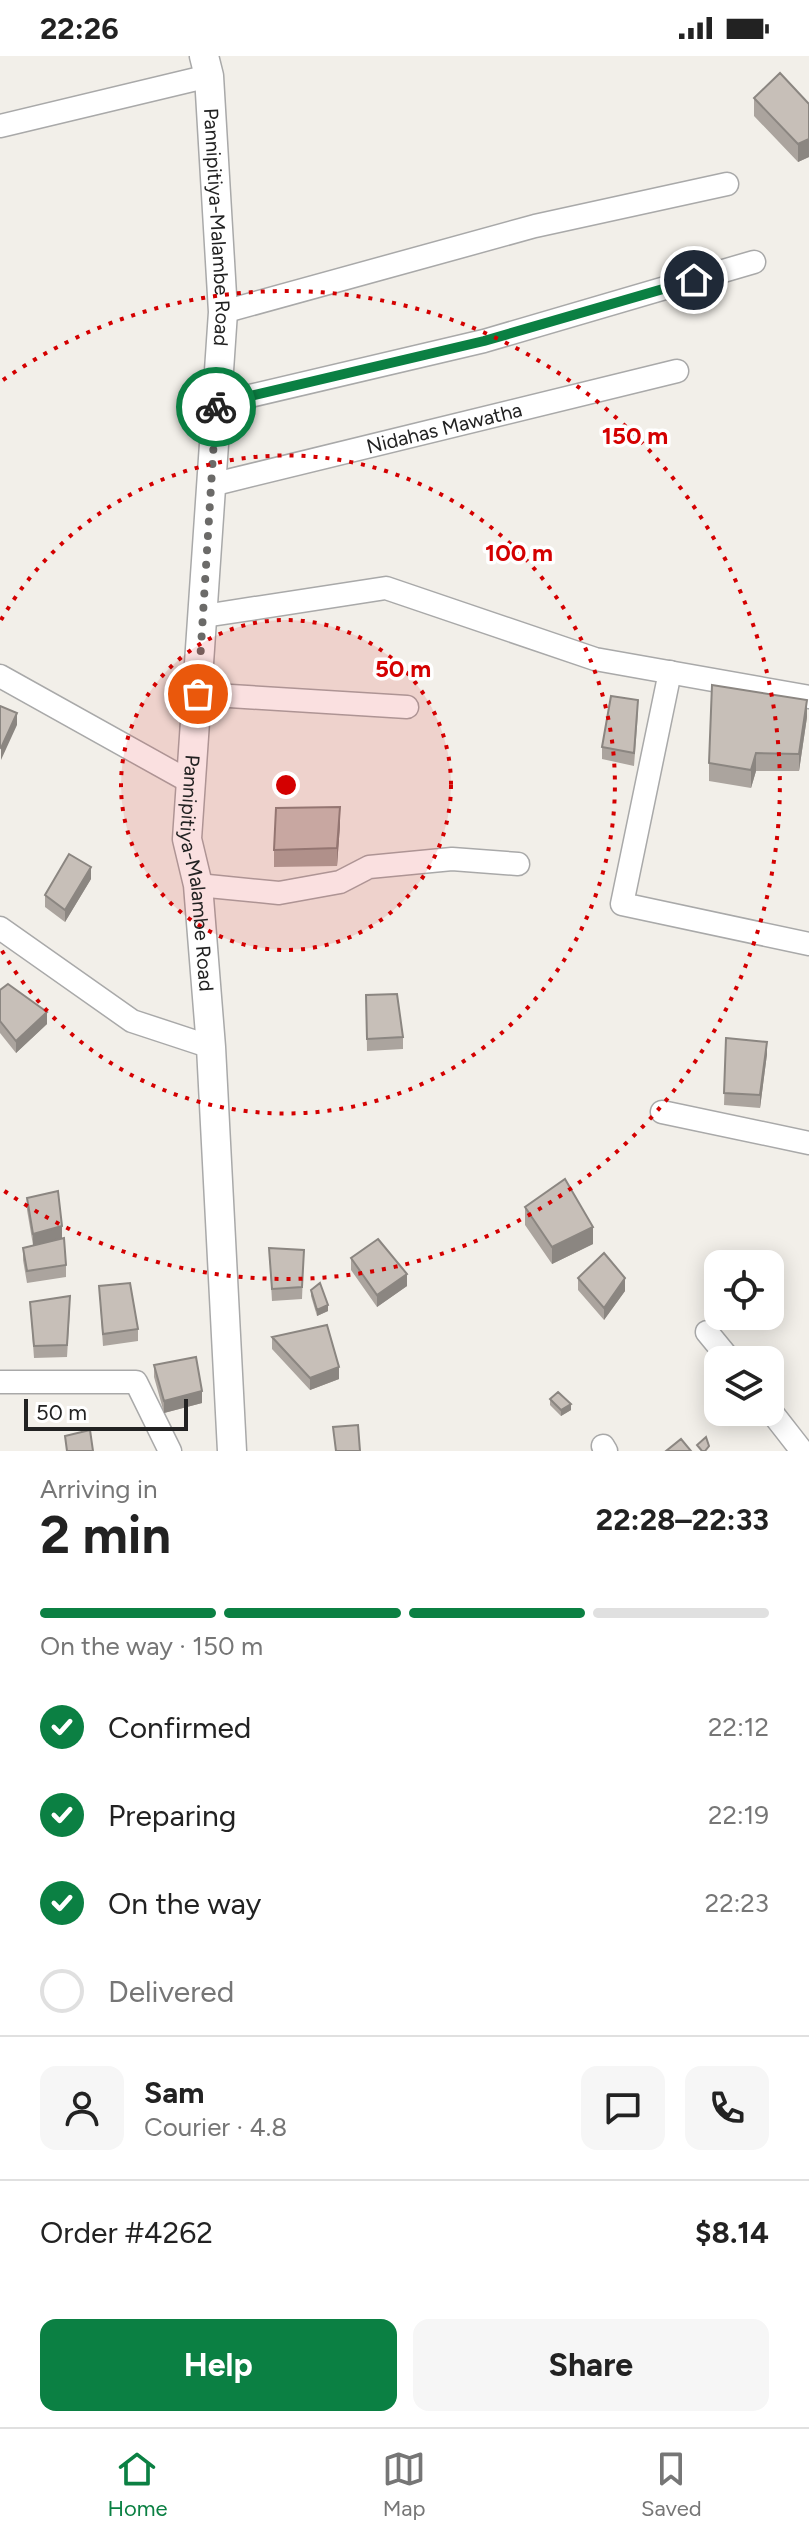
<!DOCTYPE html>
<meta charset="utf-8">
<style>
:root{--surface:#fff;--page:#f6f6f6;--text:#222;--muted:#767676;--line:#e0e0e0;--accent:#0b8043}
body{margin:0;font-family:Figtree,sans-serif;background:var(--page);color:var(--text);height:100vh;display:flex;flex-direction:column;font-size:30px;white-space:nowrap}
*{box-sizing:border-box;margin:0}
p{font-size:26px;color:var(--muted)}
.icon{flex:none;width:44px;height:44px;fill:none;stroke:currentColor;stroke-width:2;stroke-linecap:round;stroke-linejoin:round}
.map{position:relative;height:1395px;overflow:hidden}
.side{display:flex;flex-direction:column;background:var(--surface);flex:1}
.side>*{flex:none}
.controls{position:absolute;left:704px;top:1194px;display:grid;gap:16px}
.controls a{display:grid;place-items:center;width:80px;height:80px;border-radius:16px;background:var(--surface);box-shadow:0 4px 20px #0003;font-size:40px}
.scale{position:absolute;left:24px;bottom:20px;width:164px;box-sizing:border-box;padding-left:8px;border:4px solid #222;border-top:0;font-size:22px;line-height:28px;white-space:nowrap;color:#222;-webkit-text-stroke:6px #fff;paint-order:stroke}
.pin{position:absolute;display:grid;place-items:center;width:68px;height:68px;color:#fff;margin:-34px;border:4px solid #fff;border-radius:50%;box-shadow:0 2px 8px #0007}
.courier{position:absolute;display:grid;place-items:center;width:80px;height:80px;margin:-40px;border:6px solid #0b8043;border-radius:50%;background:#fff;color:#222;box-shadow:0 2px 10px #0007}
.headline em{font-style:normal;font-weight:700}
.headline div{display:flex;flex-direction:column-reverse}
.headline{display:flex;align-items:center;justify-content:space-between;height:136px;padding:0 40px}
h1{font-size:52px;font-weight:700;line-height:60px}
.bar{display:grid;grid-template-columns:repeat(4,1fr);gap:12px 8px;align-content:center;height:96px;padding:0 40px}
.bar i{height:10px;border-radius:6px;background:var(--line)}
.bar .selected{background:var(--accent)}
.bar p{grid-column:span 4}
.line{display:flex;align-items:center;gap:20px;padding:0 40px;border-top:2px solid var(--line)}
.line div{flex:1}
.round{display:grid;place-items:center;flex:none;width:84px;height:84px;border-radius:16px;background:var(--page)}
ol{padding:0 40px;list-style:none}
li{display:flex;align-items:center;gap:24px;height:88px}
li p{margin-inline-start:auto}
li .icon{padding:8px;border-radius:50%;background:var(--accent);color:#fff;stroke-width:4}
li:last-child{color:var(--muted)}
li i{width:44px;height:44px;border:4px solid var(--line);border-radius:50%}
.primary-button{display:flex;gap:16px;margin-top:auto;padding:16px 40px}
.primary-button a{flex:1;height:92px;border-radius:16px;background:var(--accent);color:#fff;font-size:32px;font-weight:700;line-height:92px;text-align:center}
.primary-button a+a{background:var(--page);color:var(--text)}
.status{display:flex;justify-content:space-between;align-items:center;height:56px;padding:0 40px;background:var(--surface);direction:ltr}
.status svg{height:22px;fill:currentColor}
.menu{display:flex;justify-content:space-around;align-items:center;height:112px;border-top:2px solid var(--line);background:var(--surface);font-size:22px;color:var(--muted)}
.menu a{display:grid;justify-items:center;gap:4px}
.menu .selected{color:var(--accent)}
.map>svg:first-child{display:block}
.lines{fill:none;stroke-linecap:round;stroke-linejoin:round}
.minor-casing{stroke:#a9a9a9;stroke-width:25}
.tertiary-casing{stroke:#a9a9a9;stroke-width:31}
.minor{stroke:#fff;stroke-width:22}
.tertiary{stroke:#fff;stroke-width:28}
.wall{fill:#aba49e}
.shaded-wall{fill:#8b8681}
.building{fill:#c7bfb8;stroke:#8b8681;stroke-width:2}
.done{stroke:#6b6a68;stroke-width:8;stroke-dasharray:0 14.4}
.route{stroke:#0b8043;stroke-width:10}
.ring{fill:none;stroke:#d40000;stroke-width:4;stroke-dasharray:4 8}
.labels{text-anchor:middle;stroke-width:7;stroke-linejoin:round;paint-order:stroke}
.street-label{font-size:20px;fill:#222;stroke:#fff}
.centre{fill:#d40000;stroke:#fff;stroke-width:4}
.ring-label{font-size:24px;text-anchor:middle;font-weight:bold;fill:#d40000;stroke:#fff;stroke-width:7;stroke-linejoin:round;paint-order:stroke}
</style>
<div class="status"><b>22:26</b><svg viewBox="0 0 49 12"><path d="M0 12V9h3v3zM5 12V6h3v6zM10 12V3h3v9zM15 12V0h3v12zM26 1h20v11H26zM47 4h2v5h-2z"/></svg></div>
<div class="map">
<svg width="809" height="1395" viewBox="0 0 809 1395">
<rect width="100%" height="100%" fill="#f2efe9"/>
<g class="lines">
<defs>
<g id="minor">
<path d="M0,70L209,20"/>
<path d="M223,256L535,170L727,128"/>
<path d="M216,348L484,285L754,206"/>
<path id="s1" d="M211,429L677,315"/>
<path d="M204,560L386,532L595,603L809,641"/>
<path d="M670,616L622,848L809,888"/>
<path d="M0,620L192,727"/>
<path d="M198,638L407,651"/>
<path d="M198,829L279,837L340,826L369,811L452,803L518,808"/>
<path d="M0,872L132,965L211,991"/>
<path d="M662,1056L809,1087"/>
<path d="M707,1276L730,1304"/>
<path d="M0,1326H136L170,1395"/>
<path d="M770,1354L802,1395"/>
<path d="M603,1390L606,1395"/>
</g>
<g id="tertiary">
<path id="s2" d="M204,0L209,20L223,256L187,783L198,829L211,991L232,1395"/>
</g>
</defs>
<use href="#minor" class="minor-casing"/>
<use href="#tertiary" class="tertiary-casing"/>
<use href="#minor" class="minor"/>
<use href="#tertiary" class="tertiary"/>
</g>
<path class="wall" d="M754,42L809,48V101L798,106L754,60Z
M638,657L634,710L602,703V691Z
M807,661L799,715H756L751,732L709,725V707Z
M340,769L337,810L274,811V794Z
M91,823L65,866L45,851V839Z
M0,934L47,968L16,997L0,977Z
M366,939L403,981V993L367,995Z
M726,982L767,998L760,1052L724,1049Z
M27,1142L62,1182L66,1209V1221L27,1227L23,1204V1192L33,1189L27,1154Z
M525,1151L593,1188L552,1208L525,1169Z
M269,1192L304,1194L302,1243L272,1245Z
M351,1202L407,1230L377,1251L351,1214Z
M578,1222L625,1235L604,1264L578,1234Z
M99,1230L138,1273V1285L103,1290Z
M311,1234L328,1255L317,1260L311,1240Z
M30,1246L70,1252L67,1301L34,1302Z
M272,1281L339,1323L310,1334L272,1293Z
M154,1309L202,1347L164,1357L154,1321Z
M550,1343L571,1354L561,1360L550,1349Z"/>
<path class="shaded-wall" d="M809,83V101L798,106V88Z
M807,644V661L799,715V698Z
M17,657V669L1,704V692Z
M756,697V715L751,732V714Z
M340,751V769L337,810V792Z
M91,811V823L65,866V854Z
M47,956V968L16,997V985Z
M767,986V998L760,1052V1039Z
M62,1170V1182L33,1190V1178Z
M593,1171V1188L552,1208V1191Z
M407,1218V1230L377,1251V1239Z
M625,1222V1235L604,1264V1252Z
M328,1249V1255L317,1260V1254Z
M339,1311V1323L310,1334V1322Z
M202,1335V1347L164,1357V1345Z
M571,1348V1354L561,1360V1354Z"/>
<path class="building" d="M780,17L809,48V83L798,88L754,42Z
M712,629L807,644L799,698L756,697L751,714L709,707Z
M611,640L638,644L634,697L602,691Z
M0,650L17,657L1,692L0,691Z
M340,751L337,792L274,794L276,752Z
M69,798L91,811L65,854L45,839Z
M8,928L47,956L16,985L0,965V934Z
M397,938L403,981L367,983L366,939Z
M726,982L767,986L760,1039L724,1037Z
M565,1123L593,1171L552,1191L525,1151Z
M58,1135L62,1170L33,1178L27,1142Z
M64,1182L66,1209L27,1215L23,1192Z
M378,1183L407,1218L377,1239L351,1202Z
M269,1192L304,1194L302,1231L272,1233Z
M604,1197L625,1222L604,1252L578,1222Z
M130,1227L138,1273L103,1278L99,1230Z
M320,1227L328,1249L317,1254L311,1234Z
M70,1240L67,1289L34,1290L30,1246Z
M327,1269L339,1311L310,1322L272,1281Z
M196,1301L202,1335L164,1345L154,1309Z
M558,1336L571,1348L561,1354L550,1343Z
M358,1369L360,1395H336L333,1371Z
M90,1374L93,1395H67L65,1380Z
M706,1381L709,1390L705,1395H702L697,1389Z
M681,1383L691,1395H666Z"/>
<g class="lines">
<path class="done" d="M198,638L216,351"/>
<path class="route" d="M216,351V348L484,285L694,224"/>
</g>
<circle cx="286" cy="729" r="165" fill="#d40000" fill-opacity=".12"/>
<g class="ring">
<circle cx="286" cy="729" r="165"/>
<path d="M1 564A329 329 0 1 1 1 893"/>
<path d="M3 324A494 494 0 1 1 3 1134"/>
</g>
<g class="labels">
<g class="street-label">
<text dy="7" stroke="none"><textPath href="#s2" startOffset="172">Pannipitiya-Malambe Road</textPath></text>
<text dy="7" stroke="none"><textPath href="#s1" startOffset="240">Nidahas Mawatha</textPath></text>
<text dy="7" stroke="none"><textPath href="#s2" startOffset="820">Pannipitiya-Malambe Road</textPath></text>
</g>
</g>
<circle cx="286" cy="729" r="12" class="centre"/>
<g class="ring-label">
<text x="635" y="388">150 m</text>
<text x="519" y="505">100 m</text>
<text x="403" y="621">50 m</text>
</g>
</svg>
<div class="controls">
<a><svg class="icon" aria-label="locate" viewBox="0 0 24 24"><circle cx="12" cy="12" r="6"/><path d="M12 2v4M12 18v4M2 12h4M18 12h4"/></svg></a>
<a><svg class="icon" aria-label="layers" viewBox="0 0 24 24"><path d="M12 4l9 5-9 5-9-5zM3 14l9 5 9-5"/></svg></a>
</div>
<div class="scale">50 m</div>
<div class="pin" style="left:198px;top:638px;background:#ea580c"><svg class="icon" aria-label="bag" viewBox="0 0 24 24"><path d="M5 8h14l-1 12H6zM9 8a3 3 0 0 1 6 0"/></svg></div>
<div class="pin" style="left:694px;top:224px;background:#1f2937"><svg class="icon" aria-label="home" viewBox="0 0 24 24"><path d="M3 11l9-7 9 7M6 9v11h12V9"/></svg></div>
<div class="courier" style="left:216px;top:351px"><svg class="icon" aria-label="bike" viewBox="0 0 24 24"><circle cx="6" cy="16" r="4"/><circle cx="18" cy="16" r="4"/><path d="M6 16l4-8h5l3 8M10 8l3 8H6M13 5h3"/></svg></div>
</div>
<section class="side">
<div class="headline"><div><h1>2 min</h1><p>Arriving in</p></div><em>22:28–22:33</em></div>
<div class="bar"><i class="selected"></i><i class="selected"></i><i class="selected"></i><i></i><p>On the way · 150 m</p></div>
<ol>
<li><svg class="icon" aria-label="check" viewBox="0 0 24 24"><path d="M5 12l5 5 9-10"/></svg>Confirmed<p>22:12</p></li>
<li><svg class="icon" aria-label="check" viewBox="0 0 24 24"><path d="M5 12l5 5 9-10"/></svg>Preparing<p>22:19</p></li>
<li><svg class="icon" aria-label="check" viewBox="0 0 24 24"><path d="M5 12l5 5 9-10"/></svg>On the way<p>22:23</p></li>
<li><i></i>Delivered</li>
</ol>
<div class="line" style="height:144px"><a class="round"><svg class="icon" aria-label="person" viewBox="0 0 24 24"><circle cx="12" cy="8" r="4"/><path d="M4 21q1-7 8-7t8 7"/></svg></a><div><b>Sam</b><p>Courier · 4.8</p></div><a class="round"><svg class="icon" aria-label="chat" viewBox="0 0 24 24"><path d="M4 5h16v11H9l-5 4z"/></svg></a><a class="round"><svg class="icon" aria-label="phone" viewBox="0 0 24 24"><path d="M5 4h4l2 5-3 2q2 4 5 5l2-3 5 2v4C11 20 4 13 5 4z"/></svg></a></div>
<div class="line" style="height:104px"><div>Order #4262</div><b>$8.14</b></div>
<div class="primary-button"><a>Help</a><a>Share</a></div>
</section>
<nav class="menu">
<a class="selected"><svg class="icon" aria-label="home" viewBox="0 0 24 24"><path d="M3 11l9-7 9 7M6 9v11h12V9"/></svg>Home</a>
<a><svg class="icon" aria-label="map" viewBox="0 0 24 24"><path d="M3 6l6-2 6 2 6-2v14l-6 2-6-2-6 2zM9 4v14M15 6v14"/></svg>Map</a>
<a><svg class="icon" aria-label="saved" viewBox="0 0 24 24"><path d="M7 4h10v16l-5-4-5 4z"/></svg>Saved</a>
</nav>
